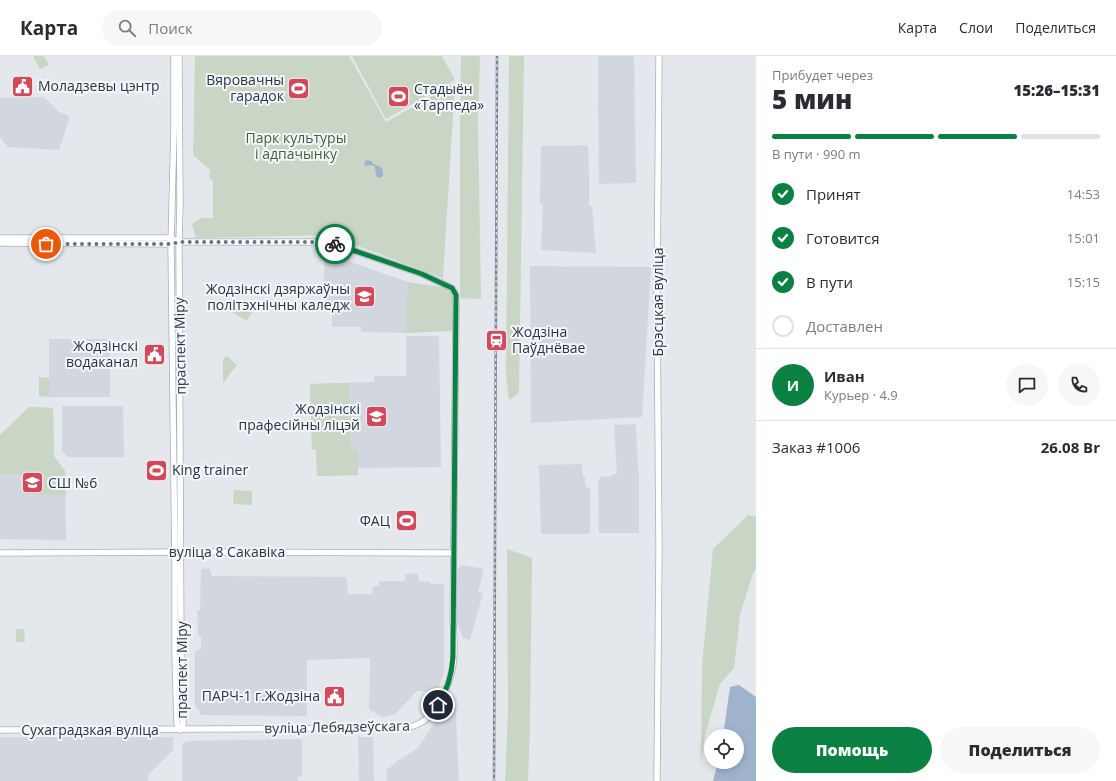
<!DOCTYPE html>
<html lang="ru">
<meta charset="utf-8">
<style>
:root{--surface:#fff;--page:#f7f7f7;--text:#2b2b33;--muted:#7c7c81;--line:#e1e1e2;--accent:#0b8043}
body{margin:0;font-family:"Open Sans",sans-serif;background:var(--page);color:var(--text);height:100vh;display:flex;flex-direction:column;font-size:15px;white-space:nowrap}
*{box-sizing:border-box;margin:0}
p{font-size:13px;color:var(--muted)}
.icon{flex:none;width:22px;height:22px;fill:none;stroke:currentColor;stroke-width:2;stroke-linecap:round;stroke-linejoin:round}
.map{position:relative;flex:1;overflow:hidden}
.side{display:flex;flex-direction:column;background:var(--surface);width:360px}
.side>*{flex:none}
.fabs{position:absolute;left:704px;top:673px;display:grid;gap:8px}
.fabs a{display:grid;place-items:center;width:40px;height:40px;border-radius:50%;background:var(--surface);box-shadow:0 2px 10px #0003;font-size:20px}
.pin{position:absolute;display:grid;place-items:center;width:34px;height:34px;color:#fff;margin:-17px;border:2px solid #fff;border-radius:50%;box-shadow:0 1px 4px #0007}
.courier{position:absolute;display:grid;place-items:center;width:40px;height:40px;margin:-20px;border:3px solid #0b8043;border-radius:50%;background:#fff;color:#222;box-shadow:0 1px 5px #0007}
.headline em{font-style:normal;font-weight:800}
.headline div{display:flex;flex-direction:column-reverse}
.headline{display:flex;align-items:center;justify-content:space-between;height:68px;padding:0 16px}
h1{font-size:26px;font-weight:800;line-height:30px}
.bar{display:grid;grid-template-columns:repeat(4,1fr);gap:6px 4px;align-content:center;height:48px;padding:0 16px}
.bar i{height:5px;border-radius:3px;background:var(--line)}
.bar .selected{background:var(--accent)}
.bar p{grid-column:span 4}
.line{display:flex;align-items:center;gap:10px;padding:0 16px;border-top:1px solid var(--line)}
.line div{flex:1}
.round{display:grid;place-items:center;flex:none;width:42px;height:42px;border-radius:21px;background:var(--page)}
ol{padding:0 16px;list-style:none}
li{display:flex;align-items:center;gap:12px;height:44px}
li p{margin-inline-start:auto}
li .icon{padding:4px;border-radius:50%;background:var(--accent);color:#fff;stroke-width:4}
li:last-child{color:var(--muted)}
li i{width:22px;height:22px;border:2px solid var(--line);border-radius:50%}
.action{display:flex;gap:8px;margin-top:auto;padding:8px 16px}
.action a{flex:1;height:46px;border-radius:24px;background:var(--accent);color:#fff;font-size:16px;font-weight:800;line-height:46px;text-align:center}
.action a+a{background:var(--page);color:var(--text)}
header{display:flex;align-items:center;gap:24px;box-sizing:border-box;height:56px;padding:0 20px;background:var(--surface);border-bottom:1px solid var(--line)}
header strong{font-size:19px}
nav{display:flex;gap:22px;margin-inline-start:auto;font-size:14px}
.search{width:280px;height:36px;background:var(--page);display:flex;align-items:center;gap:10px;box-sizing:border-box;padding:0 14px;border-radius:22px;color:var(--muted);font-size:15px}
main{display:flex;flex:1;min-height:0}
.map>svg:first-child{display:block}
.built{fill:#d2d6de}
.green{fill:#c9d6c5}
.water{fill:#9fb4cc}
.lines{fill:none;stroke-linecap:round;stroke-linejoin:round}
.secondary-casing{stroke:#a9aeb7;stroke-width:7}
.secondary{stroke:#fff;stroke-width:5.5}
.rail-casing{stroke:#7d8696;stroke-width:2.5}
.rail{stroke:#f4f6f9;stroke-width:1;stroke-dasharray:3;stroke-linecap:butt}
.done{stroke:#6c737f;stroke-width:4;stroke-dasharray:0 7.2}
.route{stroke:#0b8043;stroke-width:5}
.labels{text-anchor:middle;stroke-width:4;stroke-linejoin:round;paint-order:stroke}
.poi-label{font-size:14px;fill:#2b3445;stroke:#f4f6f9;text-anchor:end}
.park-label{font-size:14px;fill:#3f6138;stroke:#f4f6f9}
.street-label{font-size:14px;fill:#2b3445;stroke:#f4f6f9}
</style>
<header>
<strong>Карта</strong>
<div class="search"><svg class="icon" aria-label="search" viewBox="0 0 24 24"><circle cx="10" cy="10" r="6"/><path d="M15 15l6 6"/></svg>Поиск</div>
<nav><a>Карта</a><a>Слои</a><a>Поделиться</a></nav>
</header>
<main>
<div class="map">
<svg width="756" height="725" viewBox="0 0 756 725">
<rect width="100%" height="100%" fill="#e4e7ec"/>
<path class="built" d="M598,0H634L636,127L599,128L598,38Z
M41,41L45,42L59,56L68,59L69,63L59,94L8,91L0,81V42Z
M586,89L588,91L589,116V150H592L596,197L541,194L543,148H540L541,90Z
M339,202L408,226L405,277L361,276V271H332V255H322L325,203Z
M530,210L651,211L642,361L531,367Z
M406,280H439L441,411L358,412V419L317,420L316,394L312,393L310,328L374,326V320H406Z
M49,283H110V341H49Z
M62,350H123L124,401H68L62,395Z
M29,351L53,352L54,400L65,415L66,484L0,483V379Z
M636,368L638,415H639V477H599L598,425L601,421L613,420V418H617L614,369Z
M581,408L582,410L583,421L585,420V430L590,433V476L589,478H541L539,409Z
M463,509L484,513L478,536L483,537L470,584L463,582L457,567V513Z
M209,512L212,520L347,521L348,538H372L373,530H379V525H405V518H408V517L418,518L419,525L430,526V528H444V617L437,636L417,635L395,658L382,661L369,653L370,602L307,604V660L200,659V655L195,650V595L201,593V580L198,579L197,554L200,555L201,513Z
M451,642H455L459,725H387L386,714L388,713L399,704L418,692Z
M0,681H173V694L148,719V725H0Z
M358,681H373L374,725H359Z
M300,683L302,685V720L298,721V725H182V690L186,685Z"/>
<path class="green" d="M33,0H44L49,9L40,13Z
M195,0H349L386,66L455,27L443,222L329,179L196,182L192,168L201,162H213V125L209,122L210,114L193,99Z
M352,0H442L455,24L386,63Z
M461,0H480L478,64L481,243L460,242V64Z
M509,0H524L519,337L509,344L506,319Z
M408,226L448,232L455,240L454,272L451,275L405,277Z
M231,243L252,256L247,265L225,252Z
M227,300L237,309L223,327V303Z
M39,321L50,322L49,341L39,340Z
M349,327L351,394H358V419L317,420L316,394L312,393L310,328Z
M29,351L53,352L54,400L65,415L66,439L23,438L22,418H0V379Z
M234,434L252,435V449L233,448Z
M748,459L756,461V513L753,517L740,559L734,612L720,628L705,679L701,705L702,609L713,493Z
M507,493L532,502L530,668L528,725H505L508,655Z
M16,573H24L25,586H16Z"/>
<path class="water" d="M366,104L372,105L373,108L381,111L383,116V120L379,122L376,120L375,111L372,109L365,110L364,109Z
M739,629L756,641V725H713L718,706H737V680H723L730,631Z"/>
<g class="lines">
<defs>
<path id="secondary" d="M174,0V71L171,188L175,509V600L177,668L180,674
M179,0L180,148L179,186L181,599L183,669L180,674
M0,182H171L175,184
M0,187L171,188L179,186H322L332,187L422,218L448,230C456,234 456,241 456,249L453,565C454,580 455,595 453,609C448,635 435,669 404,672L0,674
M0,497L193,496L454,497
M657,725L659,492L657,241L659,0"/>
</defs>
<use href="#secondary" class="secondary-casing"/>
<use href="#secondary" class="secondary"/>
<defs>
<path id="rail" d="M494,725L497,0"/>
</defs>
<use href="#rail" class="rail-casing"/>
<use href="#rail" class="rail"/>
</g>
<g class="lines">
<path class="done" d="M46,188H172L179,186H322L335,188"/>
<path class="route" d="M335,188L422,218L452,232L456,239L453,601C452,617 447,635 438,649"/>
</g>
<defs>
<symbol id="civic-square" viewBox="-11 -11 22 22"><rect x="-9" y="-9" width="18" height="18" rx="4" fill="#d1495b" stroke="#f4f6f9"/><path d="M-.6-6.5H3V-4.5H.6V-3L4-1V1h2V6H-6V1h2V-1L-.6-3ZM-1.2 2.5V6h2.4V2.5Z" fill="#fff"/></symbol>
<symbol id="stadium-square" viewBox="-11 -11 22 22"><rect x="-9" y="-9" width="18" height="18" rx="4" fill="#d1495b" stroke="#f4f6f9"/><path d="M0-5a6.5 5 0 1 0 0 10a6.5 5 0 1 0 0-10ZM-3.5-1.8h7v3.6h-7Z" fill="#fff"/></symbol>
<symbol id="university-square" viewBox="-11 -11 22 22"><rect x="-9" y="-9" width="18" height="18" rx="4" fill="#d1495b" stroke="#f4f6f9"/><path d="M0-5L7-2L0 1L-7-2ZM-4 1L0 2.5L4 1V4Q0 6-4 4Z" fill="#fff"/></symbol>
<symbol id="station-square" viewBox="-11 -11 22 22"><rect x="-9" y="-9" width="18" height="18" rx="4" fill="#d1495b" stroke="#f4f6f9"/><path d="M-3-6H3Q5-6 5-4V2Q5 4 3 4L4.5 6H3L1.5 4h-3L-3 6H-4.5L-3 4Q-5 4-5 2V-4Q-5-6-3-6ZM-3.5-4v3h7v-3ZM-3.5 1v1.5H-2V1ZM2 1v1.5H3.5V1Z" fill="#fff"/></symbol>
<symbol id="school-square" viewBox="-11 -11 22 22"><rect x="-9" y="-9" width="18" height="18" rx="4" fill="#d1495b" stroke="#f4f6f9"/><path d="M0-5L7-2L0 1L-7-2ZM-4 1L0 2.5L4 1V4Q0 6-4 4Z" fill="#fff"/></symbol>
</defs>
<g fill-rule="evenodd">
<use href="#civic-square" x="10" y="18" width="25" height="25"/>
<use href="#stadium-square" x="286" y="20" width="25" height="25"/>
<use href="#stadium-square" x="386" y="28" width="25" height="25"/>
<use href="#university-square" x="352" y="228" width="25" height="25"/>
<use href="#station-square" x="484" y="272" width="25" height="25"/>
<use href="#civic-square" x="142" y="286" width="25" height="25"/>
<use href="#university-square" x="364" y="348" width="25" height="25"/>
<use href="#stadium-square" x="144" y="402" width="25" height="25"/>
<use href="#school-square" x="20" y="414" width="25" height="25"/>
<use href="#stadium-square" x="394" y="452" width="25" height="25"/>
<use href="#civic-square" x="322" y="628" width="25" height="25"/>
</g>
<g class="labels">
<g class="poi-label">
<text x="284" y="29">Вяровачны<tspan x="284" dy="16">гарадок</tspan></text>
<text x="38" y="35" text-anchor="start">Моладзевы цэнтр</text>
<text x="414" y="38" text-anchor="start">Стадыён<tspan x="414" dy="16">«Тарпеда»</tspan></text>
<text x="350" y="238">Жодзінскі дзяржаўны<tspan x="350" dy="16">політэхнічны каледж</tspan></text>
<text x="512" y="281" text-anchor="start">Жодзіна<tspan x="512" dy="16">Паўднёвае</tspan></text>
<text x="138" y="295">Жодзінскі<tspan x="138" dy="16">водаканал</tspan></text>
<text x="360" y="358">Жодзінскі<tspan x="360" dy="16">прафесійны ліцэй</tspan></text>
<text x="172" y="419" text-anchor="start">King trainer</text>
<text x="48" y="432" text-anchor="start">СШ №6</text>
<text x="390" y="470">ФАЦ</text>
<text x="320" y="645">ПАРЧ-1 г.Жодзіна</text>
</g>
<g class="park-label">
<text x="296" y="87">Парк культуры<tspan x="296" dy="16">і адпачынку</tspan></text>
</g>
<g class="street-label">
<text transform="translate(658 246) rotate(-90)" y="5">Брэсцкая вуліца</text>
<text transform="translate(180 290) rotate(-91)" y="5">праспект Міру</text>
<text x="227" y="501">вуліца 8 Сакавіка</text>
<text transform="translate(182 614) rotate(-90)" y="5">праспект Міру</text>
<text transform="translate(337 671) rotate(-1)" y="5">вуліца Лебядзеўскага</text>
<text x="90" y="679">Сухаградзкая вуліца</text>
</g>
</g>
</svg>
<div class="fabs">
<a><svg class="icon" aria-label="locate" viewBox="0 0 24 24"><circle cx="12" cy="12" r="6"/><path d="M12 2v4M12 18v4M2 12h4M18 12h4"/></svg></a>
</div>
<div class="pin" style="left:46px;top:188px;background:#ea580c"><svg class="icon" aria-label="bag" viewBox="0 0 24 24"><path d="M5 8h14l-1 12H6zM9 8a3 3 0 0 1 6 0"/></svg></div>
<div class="pin" style="left:438px;top:649px;background:#1f2937"><svg class="icon" aria-label="home" viewBox="0 0 24 24"><path d="M3 11l9-7 9 7M6 9v11h12V9"/></svg></div>
<div class="courier" style="left:335px;top:188px"><svg class="icon" aria-label="bike" viewBox="0 0 24 24"><circle cx="6" cy="16" r="4"/><circle cx="18" cy="16" r="4"/><path d="M6 16l4-8h5l3 8M10 8l3 8H6M13 5h3"/></svg></div>
</div>
<section class="side">
<div class="headline"><div><h1>5 мин</h1><p>Прибудет через</p></div><em>15:26–15:31</em></div>
<div class="bar"><i class="selected"></i><i class="selected"></i><i class="selected"></i><i></i><p>В пути · 990 m</p></div>
<ol>
<li><svg class="icon" aria-label="check" viewBox="0 0 24 24"><path d="M5 12l5 5 9-10"/></svg>Принят<p>14:53</p></li>
<li><svg class="icon" aria-label="check" viewBox="0 0 24 24"><path d="M5 12l5 5 9-10"/></svg>Готовится<p>15:01</p></li>
<li><svg class="icon" aria-label="check" viewBox="0 0 24 24"><path d="M5 12l5 5 9-10"/></svg>В пути<p>15:15</p></li>
<li><i></i>Доставлен</li>
</ol>
<div class="line" style="height:72px"><b class="round" style="background:var(--accent);color:#fff">И</b><div><b>Иван</b><p>Курьер · 4.9</p></div><a class="round"><svg class="icon" aria-label="chat" viewBox="0 0 24 24"><path d="M4 5h16v11H9l-5 4z"/></svg></a><a class="round"><svg class="icon" aria-label="phone" viewBox="0 0 24 24"><path d="M5 4h4l2 5-3 2q2 4 5 5l2-3 5 2v4C11 20 4 13 5 4z"/></svg></a></div>
<div class="line" style="height:52px"><div>Заказ #1006</div><b>26.08 Br</b></div>
<div class="action"><a>Помощь</a><a>Поделиться</a></div>
</section>
</main>
